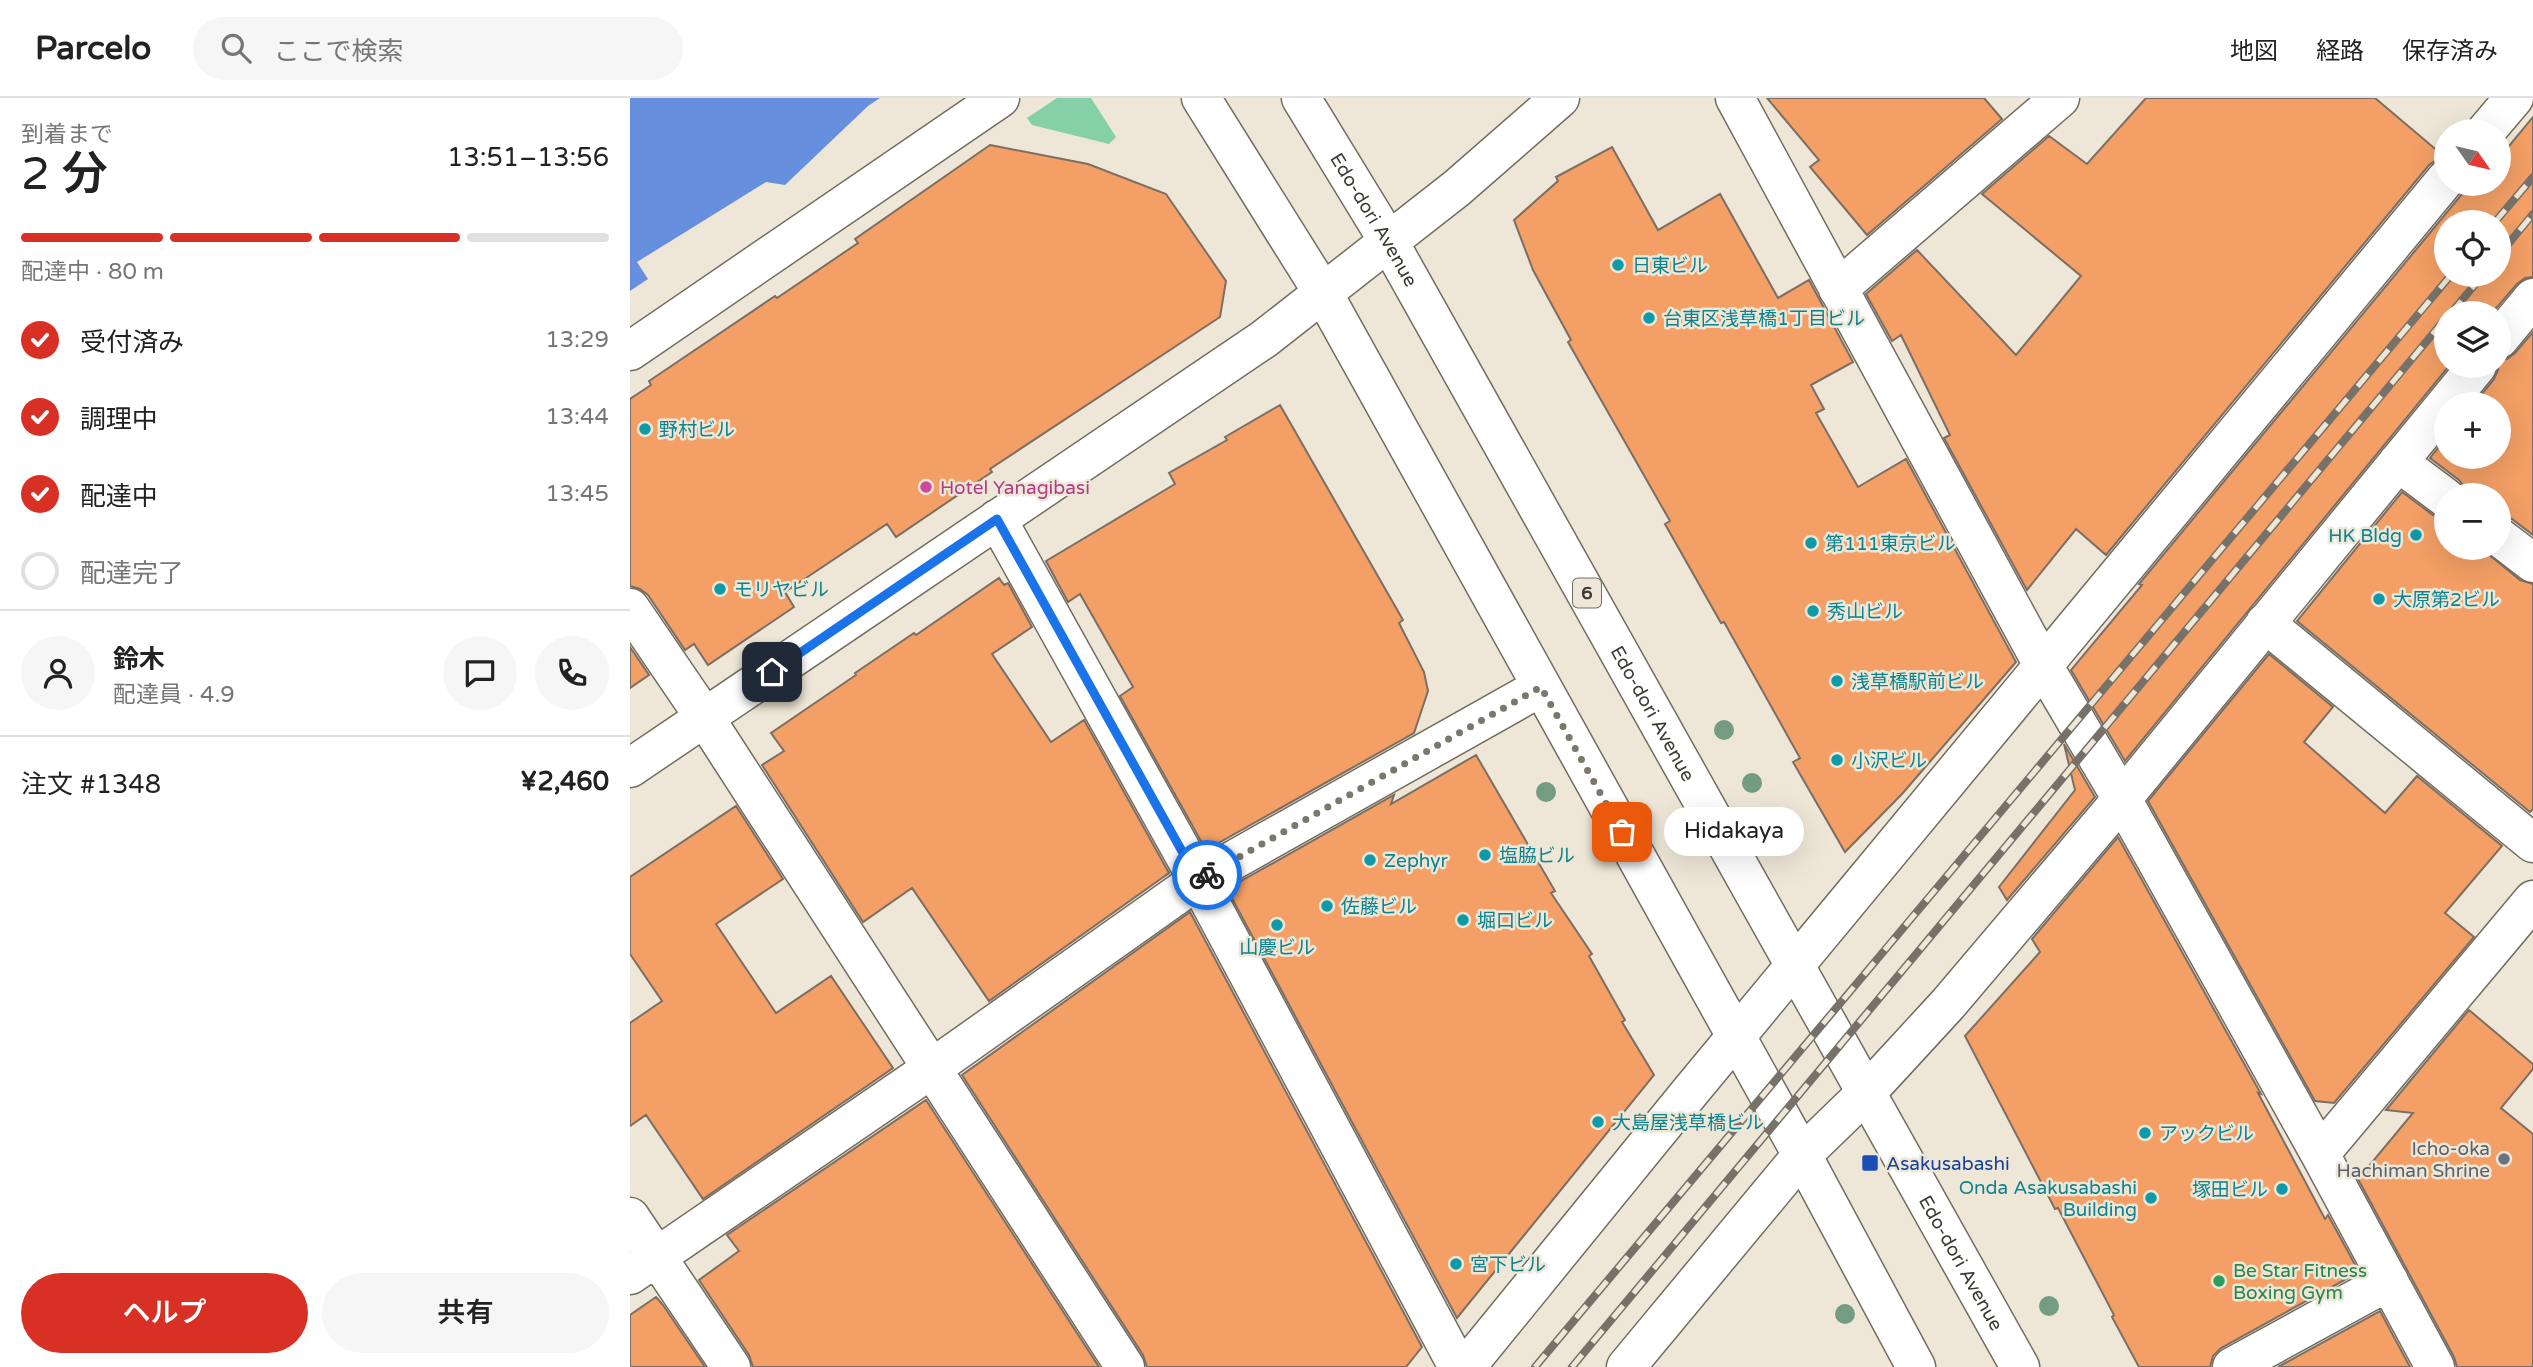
<!DOCTYPE html>
<html lang="ja">
<meta charset="utf-8">
<style>
:root{--surface:#fff;--page:#f6f6f6;--text:#222;--muted:#767676;--line:#e0e0e0;--accent:#d93025}
body{margin:0;font-family:"Varela Round","Noto Sans JP",sans-serif;background:var(--page);color:var(--text);height:100vh;display:flex;flex-direction:column;font-size:26px;white-space:nowrap}
*{box-sizing:border-box;margin:0}
p{font-size:23px;color:var(--muted)}
.icon{flex:none;width:38px;height:38px;fill:none;stroke:currentColor;stroke-width:2;stroke-linecap:round;stroke-linejoin:round}
.map{position:relative;flex:1;overflow:hidden}
.sheet{display:flex;flex-direction:column;background:var(--surface);width:630px}
.sheet>*{flex:none}
.needle{width:46px;rotate:124deg}
.buttons{position:absolute;left:1804px;top:21px;display:grid;gap:14px}
.buttons a{display:grid;place-items:center;width:77px;height:77px;border-radius:50%;background:var(--surface);box-shadow:0 7px 28px #0002;font-size:35px}
.pin{position:absolute;display:grid;place-items:center;width:60px;height:60px;color:#fff;margin:-30px;border-radius:14px;box-shadow:0 4px 10px #0006}
.courier{position:absolute;display:grid;place-items:center;width:70px;height:70px;margin:-35px;border:5px solid #1a73e8;border-radius:50%;background:#fff;color:#222;box-shadow:0 2px 9px #0007}
.bubble{position:absolute;height:49px;border-radius:24px;background:var(--surface);box-shadow:0 7px 28px #0002;font-size:23px;font-weight:600;line-height:49px;text-align:center}
.overview em{font-style:normal;font-weight:600}
.overview div{display:flex;flex-direction:column-reverse}
.overview{display:flex;align-items:center;justify-content:space-between;height:119px;padding:0 21px}
h1{font-size:46px;font-weight:600;line-height:52px}
.bar{display:grid;grid-template-columns:repeat(4,1fr);gap:10px 7px;align-content:center;height:84px;padding:0 21px}
.bar i{height:9px;border-radius:5px;background:var(--line)}
.bar .selected{background:var(--accent)}
.bar p{grid-column:span 4}
.line{display:flex;align-items:center;gap:18px;padding:0 21px;border-top:2px solid var(--line)}
.line div{flex:1}
.round{display:grid;place-items:center;flex:none;width:74px;height:74px;border-radius:37px;background:var(--page)}
ol{padding:0 21px;list-style:none}
li{display:flex;align-items:center;gap:21px;height:77px}
li p{margin-inline-start:auto}
li .icon{padding:7px;border-radius:50%;background:var(--accent);color:#fff;stroke-width:4}
li:last-child{color:var(--muted)}
li i{width:38px;height:38px;border:4px solid var(--line);border-radius:50%}
.primary-button{display:flex;gap:14px;margin-top:auto;padding:14px 21px}
.primary-button a{flex:1;height:80px;border-radius:42px;background:var(--accent);color:#fff;font-size:28px;font-weight:600;line-height:80px;text-align:center}
.primary-button a+a{background:var(--page);color:var(--text)}
header{display:flex;align-items:center;gap:42px;box-sizing:border-box;height:98px;padding:0 35px;background:var(--surface);border-bottom:2px solid var(--line)}
header strong{font-size:33px}
nav{display:flex;gap:38px;margin-inline-start:auto;font-size:24px}
.search{width:490px;height:63px;background:var(--page);display:flex;align-items:center;gap:18px;box-sizing:border-box;padding:0 24px;border-radius:38px;color:var(--muted);font-size:26px}
main{display:flex;flex:1;min-height:0}
.map>svg:first-child{display:block}
.green{fill:#85d0a6}
.water{fill:#668fdd}
.building{fill:#f39f65;stroke:#7c6e65;stroke-width:2;fill-rule:evenodd}
.lines{fill:none;stroke-linecap:round;stroke-linejoin:round}
.minor-casing{stroke:#726d5f;stroke-width:41}
.highway-casing{stroke:#726d5f;stroke-width:41}
.minor{stroke:#fff;stroke-width:38}
.highway{stroke:#fff;stroke-width:38}
.rail-casing{stroke:#767269;stroke-width:8}
.rail{stroke:#eee7d7;stroke-width:5;stroke-dasharray:16;stroke-linecap:butt}
.tree{fill:#739c82}
.done{stroke:#7b776d;stroke-width:7;stroke-dasharray:0 12.6}
.route{stroke:#1a73e8;stroke-width:9}
.culture-dot{fill:#0f9aa8;stroke:#eee7d7;stroke-width:2.5}
.hotel-dot{fill:#d1479c;stroke:#eee7d7;stroke-width:2.5}
.worship-dot{fill:#6b7280;stroke:#eee7d7;stroke-width:2.5}
.transit-dot{fill:#1a4fb4;stroke:#eee7d7;stroke-width:2.5}
.leisure-dot{fill:#2e9e5b;stroke:#eee7d7;stroke-width:2.5}
.labels{text-anchor:middle;stroke-width:5;stroke-linejoin:round;paint-order:stroke}
.shield{fill:#eee7d7;stroke:#726e65;stroke-width:2}
.shield-label{font-size:18px;font-weight:bold;fill:#3d3a34}
.street-label{font-size:19px;fill:#3d3a34;stroke:#eee7d7}
.culture-label{font-size:19px;fill:#0d838f;stroke:#eee7d7;text-anchor:start}
.hotel-label{font-size:19px;fill:#b23c85;stroke:#eee7d7;text-anchor:start}
.worship-label{font-size:19px;fill:#5b616d;stroke:#eee7d7;text-anchor:end}
.transit-label{font-size:19px;fill:#164399;stroke:#eee7d7;text-anchor:start}
.leisure-label{font-size:19px;fill:#27864d;stroke:#eee7d7;text-anchor:start}
</style>
<header>
<strong>Parcelo</strong>
<div class="search"><svg class="icon" aria-label="search" viewBox="0 0 24 24"><circle cx="10" cy="10" r="6"/><path d="M15 15l6 6"/></svg>ここで検索</div>
<nav><a>地図</a><a>経路</a><a>保存済み</a></nav>
</header>
<main>
<section class="sheet">
<div class="overview"><div><h1>2 分</h1><p>到着まで</p></div><em>13:51–13:56</em></div>
<div class="bar"><i class="selected"></i><i class="selected"></i><i class="selected"></i><i></i><p>配達中 · 80 m</p></div>
<ol>
<li><svg class="icon" aria-label="check" viewBox="0 0 24 24"><path d="M5 12l5 5 9-10"/></svg>受付済み<p>13:29</p></li>
<li><svg class="icon" aria-label="check" viewBox="0 0 24 24"><path d="M5 12l5 5 9-10"/></svg>調理中<p>13:44</p></li>
<li><svg class="icon" aria-label="check" viewBox="0 0 24 24"><path d="M5 12l5 5 9-10"/></svg>配達中<p>13:45</p></li>
<li><i></i>配達完了</li>
</ol>
<div class="line" style="height:126px"><a class="round"><svg class="icon" aria-label="person" viewBox="0 0 24 24"><circle cx="12" cy="8" r="4"/><path d="M4 21q1-7 8-7t8 7"/></svg></a><div><b>鈴木</b><p>配達員 · 4.9</p></div><a class="round"><svg class="icon" aria-label="chat" viewBox="0 0 24 24"><path d="M4 5h16v11H9l-5 4z"/></svg></a><a class="round"><svg class="icon" aria-label="phone" viewBox="0 0 24 24"><path d="M5 4h4l2 5-3 2q2 4 5 5l2-3 5 2v4C11 20 4 13 5 4z"/></svg></a></div>
<div class="line" style="height:91px"><div>注文 #1348</div><b>¥2,460</b></div>
<div class="primary-button"><a>ヘルプ</a><a>共有</a></div>
</section>
<div class="map">
<svg width="1903" height="1269" viewBox="0 0 1903 1269">
<rect width="100%" height="100%" fill="#eee7d7"/>
<path class="green" d="M427,0H461L486,39L479,46L402,27L397,20Z"/>
<path class="water" d="M0,0H250L238,8L155,87L136,84L7,164L18,181L0,193Z"/>
<path class="building" d="M1137,0H1354L1372,21L1237,137L1180,69L1189,62Z
M1516,0H1745L1816,60L1808,61L1799,67L1476,457L1446,431L1397,492L1314,340L1320,337L1271,237L1262,243L1236,196L1287,152L1386,257L1451,178L1352,96L1419,38L1457,66Z
M1903,19V179L1895,180L1887,186L1862,215H1816V268H1819L1495,663L1441,572L1512,487L1509,486L1833,95L1837,86H1869V60ZM1816,124H1869V177H1816Z
M360,47L458,66L536,96L596,183L590,219L360,371L362,374L266,439L257,426L155,494L164,509L78,567L64,546L55,552L18,497L10,491L0,488V301L21,287L19,283L145,198L147,200L228,145L225,141Z
M982,49L1028,132L1090,96L1148,200L1179,182L1223,264L1181,287L1194,311L1186,315L1228,389L1276,361L1386,564L1272,696L1215,754L1163,664L1170,660L1094,524L1091,525L1035,426L1040,423L938,244L941,242L903,172L884,122L928,83L926,79Z
M1903,234V437L1882,421L1869,418V397H1837L1836,391L1829,382L1800,360L1816,340V359H1869V306H1844L1864,281L1868,272L1869,262L1877,261L1885,255Z
M650,307L773,522L769,525L794,574L798,593L784,635L576,752L490,598L503,589L450,496L438,504L416,463L545,386L539,375L597,342L595,339Z
M1772,394L1803,417L1816,421V450H1851L1890,482L1903,486V711L1900,714L1667,523Z
M369,480L374,487L378,485L402,529L362,556L421,644L454,622L539,775L359,903L282,790L233,824L132,667L154,653L141,635L226,577L225,575L284,535L286,537Z
M0,549L19,577L0,590Z
M1639,556L1703,609L1674,644L1755,715L1787,678L1872,748L1815,815L1844,839L1704,1005L1685,1003L1518,703Z
M1434,646L1465,699L1377,802L1369,789L1445,692Z
M846,657L925,793L921,795L962,856L959,858L995,922L992,924L1024,977L827,1220L597,791L764,697L761,706Z
M106,708L153,781L86,826L146,915L201,878L263,970L73,1101L16,1017L0,1028V925L32,903L0,856V779Z
M1488,739L1631,996L1628,995L1695,1121L1698,1117L1729,1174L1591,1250L1583,1258L1580,1269H1509L1482,1219L1484,1217L1428,1110L1425,1111L1335,938L1410,854L1402,841Z
M560,814L792,1249L776,1269H517L513,1257L332,977Z
M1839,912L1903,966V971L1871,1010L1903,1036V1269H1827L1824,1259L1728,1081L1783,1015L1756,1012Z
M296,1002L469,1269H123L119,1257L69,1182L109,1153L97,1137Z
M26,1199L33,1207L75,1269H0V1217Z
M1750,1213L1780,1269H1648Z"/>
<g class="lines">
<defs>
<path id="minor" d="M1105,0L1414,569L1492,701L1690,1056L1805,1269
M1856,33L1884,0
M1208,191L1430,0
M1869,241L1903,200
M0,253L370,0
M1768,364L1816,400
M367,421L568,782L828,1269
M1869,439L1903,465
M0,510L75,620L495,1269
M1635,525L1903,745
M0,670L634,241L827,90L930,0
M1690,1056L1903,802
M0,1119L101,1269
M0,1177L301,971L568,782L911,589
M836,1269L1060,994L1816,81
M996,1269L1172,1057L1237,994L1318,906L1492,701L1847,268
M1602,1269L1759,1183"/>
<g id="highway">
<path d="M571,0L693,195L1172,1057L1286,1269"/>
<path id="s1" d="M671,0L759,144L1390,1269"/>
</g>
</defs>
<use href="#minor" class="minor-casing"/>
<use href="#highway" class="highway-casing"/>
<use href="#minor" class="minor"/>
<use href="#highway" class="highway"/>
<defs>
<path id="rail" d="M1865,124L1903,79
M1869,157L1903,116
M1821,215L1853,177
M905,1269L1821,177
M942,1269L1816,220"/>
</defs>
<use href="#rail" class="rail-casing"/>
<use href="#rail" class="rail"/>
</g>
<g class="tree">
<circle cx="1094" cy="632" r="10"/>
<circle cx="1122" cy="685" r="10"/>
<circle cx="916" cy="694" r="10"/>
<circle cx="1419" cy="1208" r="10"/>
<circle cx="1215" cy="1216" r="10"/>
</g>
<g class="lines">
<path class="done" d="M577,777L911,589L992,734"/>
<path class="route" d="M142,574L367,421L568,782L577,777"/>
</g>
<g class="culture-dot">
<circle cx="988" cy="167" r="7"/>
<circle cx="1019" cy="220" r="7"/>
<circle cx="15" cy="331" r="7"/>
<circle cx="1786" cy="437" r="7"/>
<circle cx="1181" cy="445" r="7"/>
<circle cx="90" cy="491" r="7"/>
<circle cx="1749" cy="501" r="7"/>
<circle cx="1183" cy="513" r="7"/>
<circle cx="1207" cy="583" r="7"/>
<circle cx="1207" cy="662" r="7"/>
<circle cx="855" cy="757" r="7"/>
<circle cx="740" cy="762" r="7"/>
<circle cx="697" cy="808" r="7"/>
<circle cx="833" cy="822" r="7"/>
<circle cx="647" cy="827" r="7"/>
<circle cx="968" cy="1024" r="7"/>
<circle cx="1515" cy="1035" r="7"/>
<circle cx="1652" cy="1091" r="7"/>
<circle cx="1521" cy="1100" r="7"/>
<circle cx="826" cy="1166" r="7"/>
</g>
<circle class="hotel-dot" cx="296" cy="389" r="7"/>
<circle class="worship-dot" cx="1874" cy="1061" r="7"/>
<rect class="transit-dot" x="1231" y="1056" width="18" height="18" rx="3.5"/>
<circle class="leisure-dot" cx="1589" cy="1183" r="7"/>
<g class="labels">
<rect class="shield" x="943" y="480.5" width="28" height="29" rx="5"/>
<g class="shield-label">
<text x="957" y="501">6</text>
</g>
<g class="street-label">
<text dy="7" stroke="none"><textPath href="#s1" startOffset="142">Edo-dori Avenue</textPath></text>
<text dy="7" stroke="none"><textPath href="#s1" startOffset="709">Edo-dori Avenue</textPath></text>
<text dy="7" stroke="none"><textPath href="#s1" startOffset="1339">Edo-dori Avenue</textPath></text>
</g>
<g class="culture-label">
<text x="1002" y="174">日東ビル</text>
<text x="1033" y="227">台東区浅草橋1丁目ビル</text>
<text x="29" y="338">野村ビル</text>
<text x="1772" y="444" text-anchor="end">HK Bldg</text>
<text x="1195" y="452">第111東京ビル</text>
<text x="104" y="498">モリヤビル</text>
<text x="1763" y="508">大原第2ビル</text>
<text x="1197" y="520">秀山ビル</text>
<text x="1221" y="590">浅草橋駅前ビル</text>
<text x="1221" y="669">小沢ビル</text>
<text x="869" y="764">塩脇ビル</text>
<text x="754" y="769">Zephyr</text>
<text x="711" y="815">佐藤ビル</text>
<text x="847" y="829">堀口ビル</text>
<text x="647" y="856" text-anchor="middle">山慶ビル</text>
<text x="982" y="1031">大島屋浅草橋ビル</text>
<text x="1529" y="1042">アックビル</text>
<text x="1507" y="1096" text-anchor="end">Onda Asakusabashi<tspan x="1507" dy="22">Building</tspan></text>
<text x="1638" y="1098" text-anchor="end">塚田ビル</text>
<text x="840" y="1173">宮下ビル</text>
</g>
<g class="hotel-label">
<text x="310" y="396">Hotel Yanagibasi</text>
</g>
<g class="worship-label">
<text x="1860" y="1057">Icho-oka<tspan x="1860" dy="22">Hachiman Shrine</tspan></text>
</g>
<g class="transit-label">
<text x="1256" y="1072">Asakusabashi</text>
</g>
<g class="leisure-label">
<text x="1603" y="1179">Be Star Fitness<tspan x="1603" dy="22">Boxing Gym</tspan></text>
</g>
</g>
</svg>
<div class="buttons">
<a><svg class="needle" viewBox="-14 -14 28 28"><path d="M0-13l5 13h-10z" fill="#e53935"/><path d="M0 13l5-13h-10z" fill="#767676"/></svg></a>
<a><svg class="icon" aria-label="locate" viewBox="0 0 24 24"><circle cx="12" cy="12" r="6"/><path d="M12 2v4M12 18v4M2 12h4M18 12h4"/></svg></a>
<a><svg class="icon" aria-label="layers" viewBox="0 0 24 24"><path d="M12 4l9 5-9 5-9-5zM3 14l9 5 9-5"/></svg></a>
<a>+</a>
<a>−</a>
</div>
<div class="pin" style="left:992px;top:734px;background:#ea580c"><svg class="icon" aria-label="bag" viewBox="0 0 24 24"><path d="M5 8h14l-1 12H6zM9 8a3 3 0 0 1 6 0"/></svg></div>
<div class="pin" style="left:142px;top:574px;background:#1f2937"><svg class="icon" aria-label="home" viewBox="0 0 24 24"><path d="M3 11l9-7 9 7M6 9v11h12V9"/></svg></div>
<div class="courier" style="left:577px;top:777px"><svg class="icon" aria-label="bike" viewBox="0 0 24 24"><circle cx="6" cy="16" r="4"/><circle cx="18" cy="16" r="4"/><path d="M6 16l4-8h5l3 8M10 8l3 8H6M13 5h3"/></svg></div>
<div class="bubble" style="left:1034px;top:709px;width:140px">Hidakaya</div>
</div>
</main>
